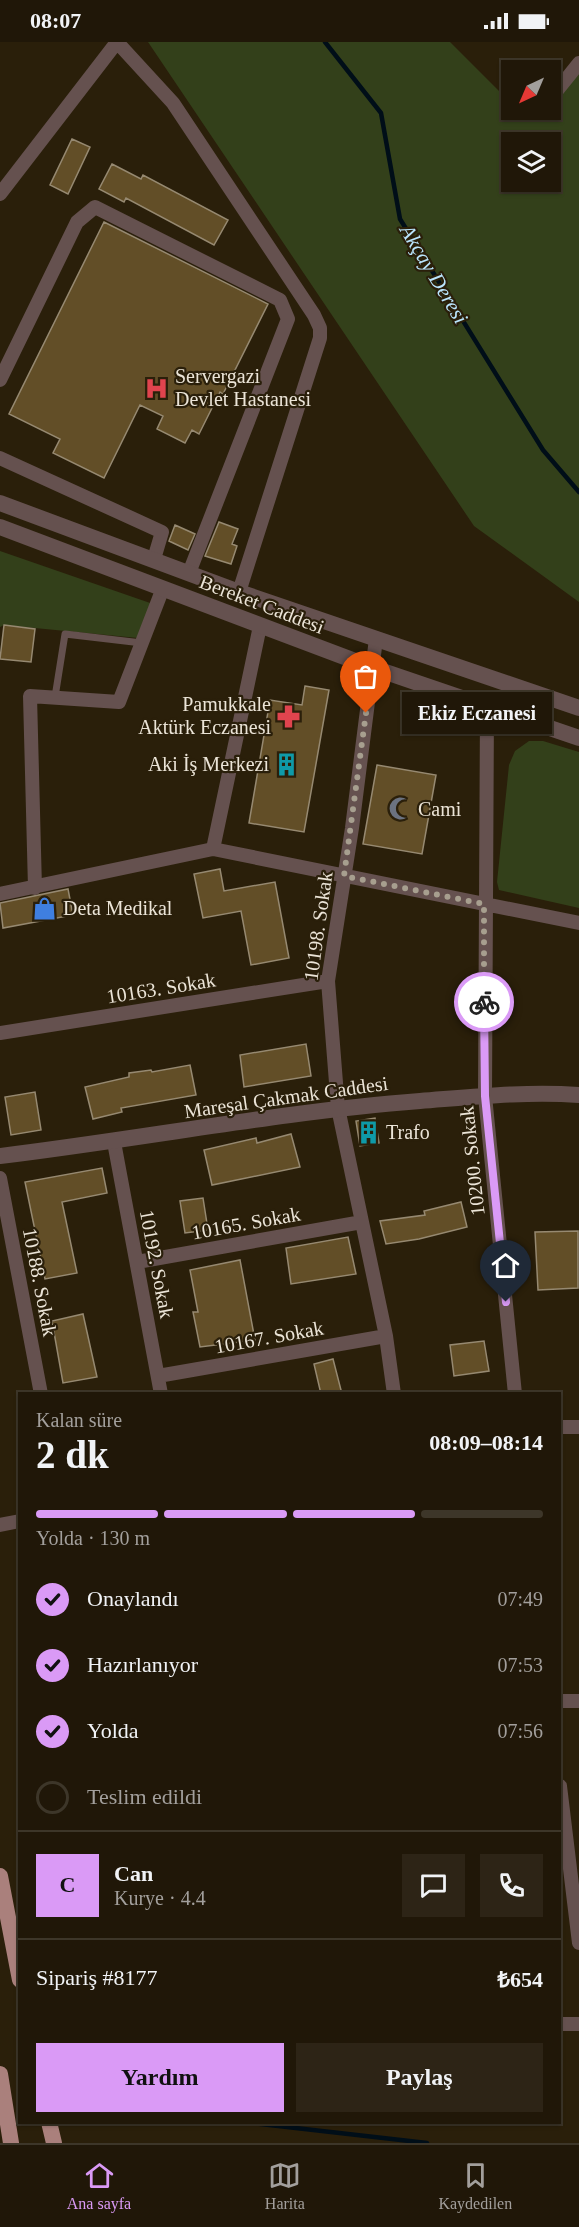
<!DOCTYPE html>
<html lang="tr">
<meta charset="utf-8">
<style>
:root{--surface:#201708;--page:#2d2416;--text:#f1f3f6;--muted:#a29f9c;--line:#3d3629;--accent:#da9af6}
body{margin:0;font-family:Georgia,serif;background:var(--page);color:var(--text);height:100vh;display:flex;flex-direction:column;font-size:22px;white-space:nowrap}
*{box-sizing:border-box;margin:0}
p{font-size:20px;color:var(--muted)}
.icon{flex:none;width:33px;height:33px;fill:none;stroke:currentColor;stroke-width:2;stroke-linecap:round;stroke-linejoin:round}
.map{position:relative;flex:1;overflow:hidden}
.side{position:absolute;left:18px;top:1350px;width:543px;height:732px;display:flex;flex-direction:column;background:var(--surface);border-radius:0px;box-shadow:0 2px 4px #0004,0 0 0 2px var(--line)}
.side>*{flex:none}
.needle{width:39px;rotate:224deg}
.buttons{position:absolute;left:501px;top:18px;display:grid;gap:12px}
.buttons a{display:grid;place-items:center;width:60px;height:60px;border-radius:0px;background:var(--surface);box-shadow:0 2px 4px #0004,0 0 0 2px var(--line);font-size:30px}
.pin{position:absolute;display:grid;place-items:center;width:51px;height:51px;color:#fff;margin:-62px -26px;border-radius:50% 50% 50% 0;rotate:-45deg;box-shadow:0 0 6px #0007}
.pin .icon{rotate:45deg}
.courier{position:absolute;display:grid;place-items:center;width:60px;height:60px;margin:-30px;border:4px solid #da9af6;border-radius:50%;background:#fff;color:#222;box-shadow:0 2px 8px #0007}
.bubble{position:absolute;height:42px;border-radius:0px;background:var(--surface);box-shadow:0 2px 4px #0004,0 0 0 2px var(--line);font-size:20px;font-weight:700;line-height:42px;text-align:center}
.head em{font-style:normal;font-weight:700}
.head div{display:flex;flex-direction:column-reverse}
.head{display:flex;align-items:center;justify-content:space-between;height:102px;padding:0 18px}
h1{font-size:39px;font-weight:700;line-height:45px}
.bar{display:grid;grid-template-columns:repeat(4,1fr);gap:9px 6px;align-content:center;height:72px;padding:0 18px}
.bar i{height:8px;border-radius:4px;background:var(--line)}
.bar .selected{background:var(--accent)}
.bar p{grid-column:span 4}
.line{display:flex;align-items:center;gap:15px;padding:0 18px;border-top:2px solid var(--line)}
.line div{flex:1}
.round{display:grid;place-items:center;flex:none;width:63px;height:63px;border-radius:0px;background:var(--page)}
ol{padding:0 18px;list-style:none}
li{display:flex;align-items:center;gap:18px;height:66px}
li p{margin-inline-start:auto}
li .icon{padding:6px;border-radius:50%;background:var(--accent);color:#111;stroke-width:4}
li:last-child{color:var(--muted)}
li i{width:33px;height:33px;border:3px solid var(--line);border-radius:50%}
.cta{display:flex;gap:12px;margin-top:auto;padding:12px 18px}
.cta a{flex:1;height:69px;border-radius:0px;background:var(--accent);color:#111;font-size:24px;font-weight:700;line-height:69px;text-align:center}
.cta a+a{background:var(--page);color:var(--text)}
.status{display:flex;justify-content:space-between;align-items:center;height:42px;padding:0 30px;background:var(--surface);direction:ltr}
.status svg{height:16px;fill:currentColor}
.dock{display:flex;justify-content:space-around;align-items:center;height:84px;border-top:2px solid var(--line);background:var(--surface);font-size:16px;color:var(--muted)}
.dock a{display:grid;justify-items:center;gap:3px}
.dock .selected{color:var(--accent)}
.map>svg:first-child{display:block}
.green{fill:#33401a;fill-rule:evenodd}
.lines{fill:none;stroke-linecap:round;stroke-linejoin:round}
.stream{stroke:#000e18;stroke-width:4.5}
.building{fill:#624e27;stroke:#968971;stroke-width:1.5}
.service{stroke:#65514f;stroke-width:7}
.minor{stroke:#65514f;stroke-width:14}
.tertiary{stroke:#65514f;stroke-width:16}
.primary{stroke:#aa807c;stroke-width:16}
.done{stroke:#a79f8f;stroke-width:6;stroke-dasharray:0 10.8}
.route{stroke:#da9af6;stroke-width:8}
.labels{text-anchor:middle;stroke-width:4.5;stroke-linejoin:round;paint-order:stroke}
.poi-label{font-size:20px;fill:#ebe4d7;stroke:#2a1f0a;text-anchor:start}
.street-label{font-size:20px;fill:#ebe4d7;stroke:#2a1f0a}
.water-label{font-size:21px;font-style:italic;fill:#bae5fd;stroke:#2a1f0a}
</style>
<div class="status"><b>08:07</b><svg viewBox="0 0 49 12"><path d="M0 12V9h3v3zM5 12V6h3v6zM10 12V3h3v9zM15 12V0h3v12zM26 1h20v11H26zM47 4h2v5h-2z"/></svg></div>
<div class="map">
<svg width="579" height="2101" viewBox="0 0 579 2101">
<rect width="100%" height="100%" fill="#2a1f0a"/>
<path class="green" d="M148,0H450L511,61L512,68H518L524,74L531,68H550L551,48L579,19V560L474,484ZM512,100H550V140H512Z
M0,509L153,562L138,596L4,583L0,585Z
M529,699H543L579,710V866L499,848L497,840L509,723L515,709Z"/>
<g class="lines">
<path class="stream" d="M325,0L381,71L400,177L543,408L579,450
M243,2080L427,2101"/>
</g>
<path class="building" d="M72,97L90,105L68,152L50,143Z
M112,122L141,137L143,133L228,178L214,203L126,156L124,160L99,147Z
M104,180L268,262L223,352L220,350L199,392L192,388L185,401L157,387L163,374L140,363L104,436L53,411L60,397L9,372Z
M219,480L238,487L232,502L237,504L231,522L205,514Z
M175,483L195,492L188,508L169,499Z
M4,583L35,587L31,620L0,617Z
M305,644L329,648L304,790L249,781L270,658L302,663Z
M377,723L436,733L422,812L363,802Z
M220,827L224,849L275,840L289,916L251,923L241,869L203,876L194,832Z
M68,847L73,873L3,886L0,861Z
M306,1002L311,1034L244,1045L240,1013Z
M190,1023L196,1053L121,1066L122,1070L93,1077L85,1045L129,1035V1031L151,1028L152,1030Z
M35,1050L41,1088L11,1093L5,1055Z
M375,1076L379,1101L360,1104L356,1079Z
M291,1092L300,1125L212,1143L204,1108L256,1096L257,1101Z
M102,1126L107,1151L62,1160L77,1231L45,1237L25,1140Z
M203,1156L208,1188L185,1191L180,1159Z
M461,1160L467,1185L419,1197L386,1202L380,1179L425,1173L424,1169Z
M578,1189V1246L538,1248L535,1190Z
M348,1195L356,1232L291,1242L286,1206Z
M240,1218L255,1298L200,1305L193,1270H198L190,1228Z
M83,1272L97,1335L63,1341L52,1279Z
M484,1299L489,1329L454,1334L450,1303Z
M333,1317L342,1352H321L314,1322Z"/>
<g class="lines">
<path class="service" d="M55,655L65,592L142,601"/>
<path class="minor" d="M555,51L579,21
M0,152L117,0L173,61L314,273L320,286V296L239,550
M0,338L77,180L95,165L280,258L288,277L189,531
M0,416L162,490L154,517
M376,597L352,786L328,939L338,1066L386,1294L394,1352
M487,665L485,1054L515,1352
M213,807L260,584
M35,846L30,654L119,660L163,546
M0,852L213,807L579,881
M0,991L328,939
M114,1100L161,1352
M0,1136L41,1352
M137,1220L362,1180
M158,1334L386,1294
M560,1385H579
M0,1483L20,1479
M560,1659H579
M560,1744L579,1901
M560,1982H579"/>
<path class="tertiary" d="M0,461L239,550L579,666
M0,485L371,625L579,696
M0,1114C140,1097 279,1070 420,1059C472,1055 527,1049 579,1053"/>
<path class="primary" d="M0,1834L20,1938
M0,2032L11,2101
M49,2080L54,2101"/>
</g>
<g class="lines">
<path class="done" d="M366,671L344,834L484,862V960"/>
<path class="route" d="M484,960L485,1054L506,1260"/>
</g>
<defs>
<symbol id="hospital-bare" viewBox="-9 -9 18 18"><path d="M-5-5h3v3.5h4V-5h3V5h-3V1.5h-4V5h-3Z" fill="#e0444e" stroke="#2a1f0a" stroke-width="2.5" paint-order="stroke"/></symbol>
<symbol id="pharmacy-bare" viewBox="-9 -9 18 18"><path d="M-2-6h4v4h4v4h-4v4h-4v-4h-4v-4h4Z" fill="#e0444e" stroke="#2a1f0a" stroke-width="2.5" paint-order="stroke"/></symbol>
<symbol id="building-bare" viewBox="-9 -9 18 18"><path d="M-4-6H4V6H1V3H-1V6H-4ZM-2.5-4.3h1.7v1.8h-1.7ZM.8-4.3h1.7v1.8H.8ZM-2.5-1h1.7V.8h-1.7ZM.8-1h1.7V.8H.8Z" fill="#0f9aa8" stroke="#2a1f0a" stroke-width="2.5" paint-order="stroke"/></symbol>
<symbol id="mosque-bare" viewBox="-9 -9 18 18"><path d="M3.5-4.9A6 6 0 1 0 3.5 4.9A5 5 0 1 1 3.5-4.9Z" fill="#6b7280" stroke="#2a1f0a" stroke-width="2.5" paint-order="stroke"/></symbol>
<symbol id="shop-bare" viewBox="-9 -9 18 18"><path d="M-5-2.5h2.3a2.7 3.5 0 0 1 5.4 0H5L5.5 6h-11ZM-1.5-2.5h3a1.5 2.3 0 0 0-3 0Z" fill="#3f7fe0" stroke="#2a1f0a" stroke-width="2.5" paint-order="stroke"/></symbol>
</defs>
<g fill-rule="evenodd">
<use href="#hospital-bare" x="140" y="330" width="33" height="33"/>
<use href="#pharmacy-bare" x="272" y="658" width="33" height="33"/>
<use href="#building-bare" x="270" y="706" width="33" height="33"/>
<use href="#mosque-bare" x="384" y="750" width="33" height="33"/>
<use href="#shop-bare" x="28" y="850" width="33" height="33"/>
<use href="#building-bare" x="352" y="1074" width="33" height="33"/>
</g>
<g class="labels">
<g class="poi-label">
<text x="175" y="341">Servergazi<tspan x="175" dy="23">Devlet Hastanesi</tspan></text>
<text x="271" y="669" text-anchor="end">Pamukkale<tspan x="271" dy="23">Aktürk Eczanesi</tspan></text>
<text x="269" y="729" text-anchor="end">Aki İş Merkezi</text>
<text x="418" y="774">Cami</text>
<text x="63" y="873">Deta Medikal</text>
<text x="386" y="1097">Trafo</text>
</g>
<g class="street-label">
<text transform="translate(262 562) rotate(21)" y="7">Bereket Caddesi</text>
<text transform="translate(318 884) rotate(-82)" y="7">10198. Sokak</text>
<text transform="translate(161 946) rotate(-9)" y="7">10163. Sokak</text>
<text transform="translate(286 1055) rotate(-8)" y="7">Mareşal Çakmak Caddesi</text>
<text transform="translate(472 1119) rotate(-96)" y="7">10200. Sokak</text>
<text transform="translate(246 1181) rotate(-10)" y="7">10165. Sokak</text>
<text transform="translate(157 1222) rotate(79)" y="7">10192. Sokak</text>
<text transform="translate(40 1240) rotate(79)" y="7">10188. Sokak</text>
<text transform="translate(269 1295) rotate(-10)" y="7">10167. Sokak</text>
</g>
<g class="water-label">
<text transform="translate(434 232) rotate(59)" y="7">Akçay Deresi</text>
</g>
</g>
</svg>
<div class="buttons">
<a><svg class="needle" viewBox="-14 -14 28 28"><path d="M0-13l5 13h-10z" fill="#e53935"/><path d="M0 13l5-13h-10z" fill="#a29f9c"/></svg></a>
<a><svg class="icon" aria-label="layers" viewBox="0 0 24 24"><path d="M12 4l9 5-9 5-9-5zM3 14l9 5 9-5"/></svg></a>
</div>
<div class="pin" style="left:366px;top:671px;background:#ea580c"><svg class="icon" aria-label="bag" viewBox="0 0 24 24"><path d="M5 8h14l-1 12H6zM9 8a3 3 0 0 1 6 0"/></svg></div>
<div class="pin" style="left:506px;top:1260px;background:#1f2937"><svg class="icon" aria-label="home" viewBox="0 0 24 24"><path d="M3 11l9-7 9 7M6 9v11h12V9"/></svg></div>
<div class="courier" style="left:484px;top:960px"><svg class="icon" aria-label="bike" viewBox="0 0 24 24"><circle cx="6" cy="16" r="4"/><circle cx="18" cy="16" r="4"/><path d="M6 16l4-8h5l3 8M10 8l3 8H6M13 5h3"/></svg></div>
<div class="bubble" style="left:402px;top:650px;width:150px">Ekiz Eczanesi</div>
<section class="side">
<div class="head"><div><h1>2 dk</h1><p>Kalan süre</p></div><em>08:09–08:14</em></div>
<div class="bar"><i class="selected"></i><i class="selected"></i><i class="selected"></i><i></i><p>Yolda · 130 m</p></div>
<ol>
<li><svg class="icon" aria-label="check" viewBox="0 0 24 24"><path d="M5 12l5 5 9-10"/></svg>Onaylandı<p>07:49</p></li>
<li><svg class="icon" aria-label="check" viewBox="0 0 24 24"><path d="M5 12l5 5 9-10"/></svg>Hazırlanıyor<p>07:53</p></li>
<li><svg class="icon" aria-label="check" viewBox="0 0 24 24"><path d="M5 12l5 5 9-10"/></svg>Yolda<p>07:56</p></li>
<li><i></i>Teslim edildi</li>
</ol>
<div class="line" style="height:108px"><b class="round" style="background:var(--accent);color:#111">C</b><div><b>Can</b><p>Kurye · 4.4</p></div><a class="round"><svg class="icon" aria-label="chat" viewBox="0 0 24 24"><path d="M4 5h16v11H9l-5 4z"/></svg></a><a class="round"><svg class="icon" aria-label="phone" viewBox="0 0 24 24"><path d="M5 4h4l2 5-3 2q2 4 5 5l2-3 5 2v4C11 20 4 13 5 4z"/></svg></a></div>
<div class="line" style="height:78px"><div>Sipariş #8177</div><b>₺654</b></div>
<div class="cta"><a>Yardım</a><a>Paylaş</a></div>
</section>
</div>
<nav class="dock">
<a class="selected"><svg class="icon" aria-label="home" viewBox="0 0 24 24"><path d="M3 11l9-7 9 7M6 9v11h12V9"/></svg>Ana sayfa</a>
<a><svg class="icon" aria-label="map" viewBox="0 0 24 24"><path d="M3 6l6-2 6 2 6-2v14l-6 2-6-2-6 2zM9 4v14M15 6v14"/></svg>Harita</a>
<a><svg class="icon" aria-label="saved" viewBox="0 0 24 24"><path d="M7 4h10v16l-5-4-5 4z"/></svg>Kaydedilen</a>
</nav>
